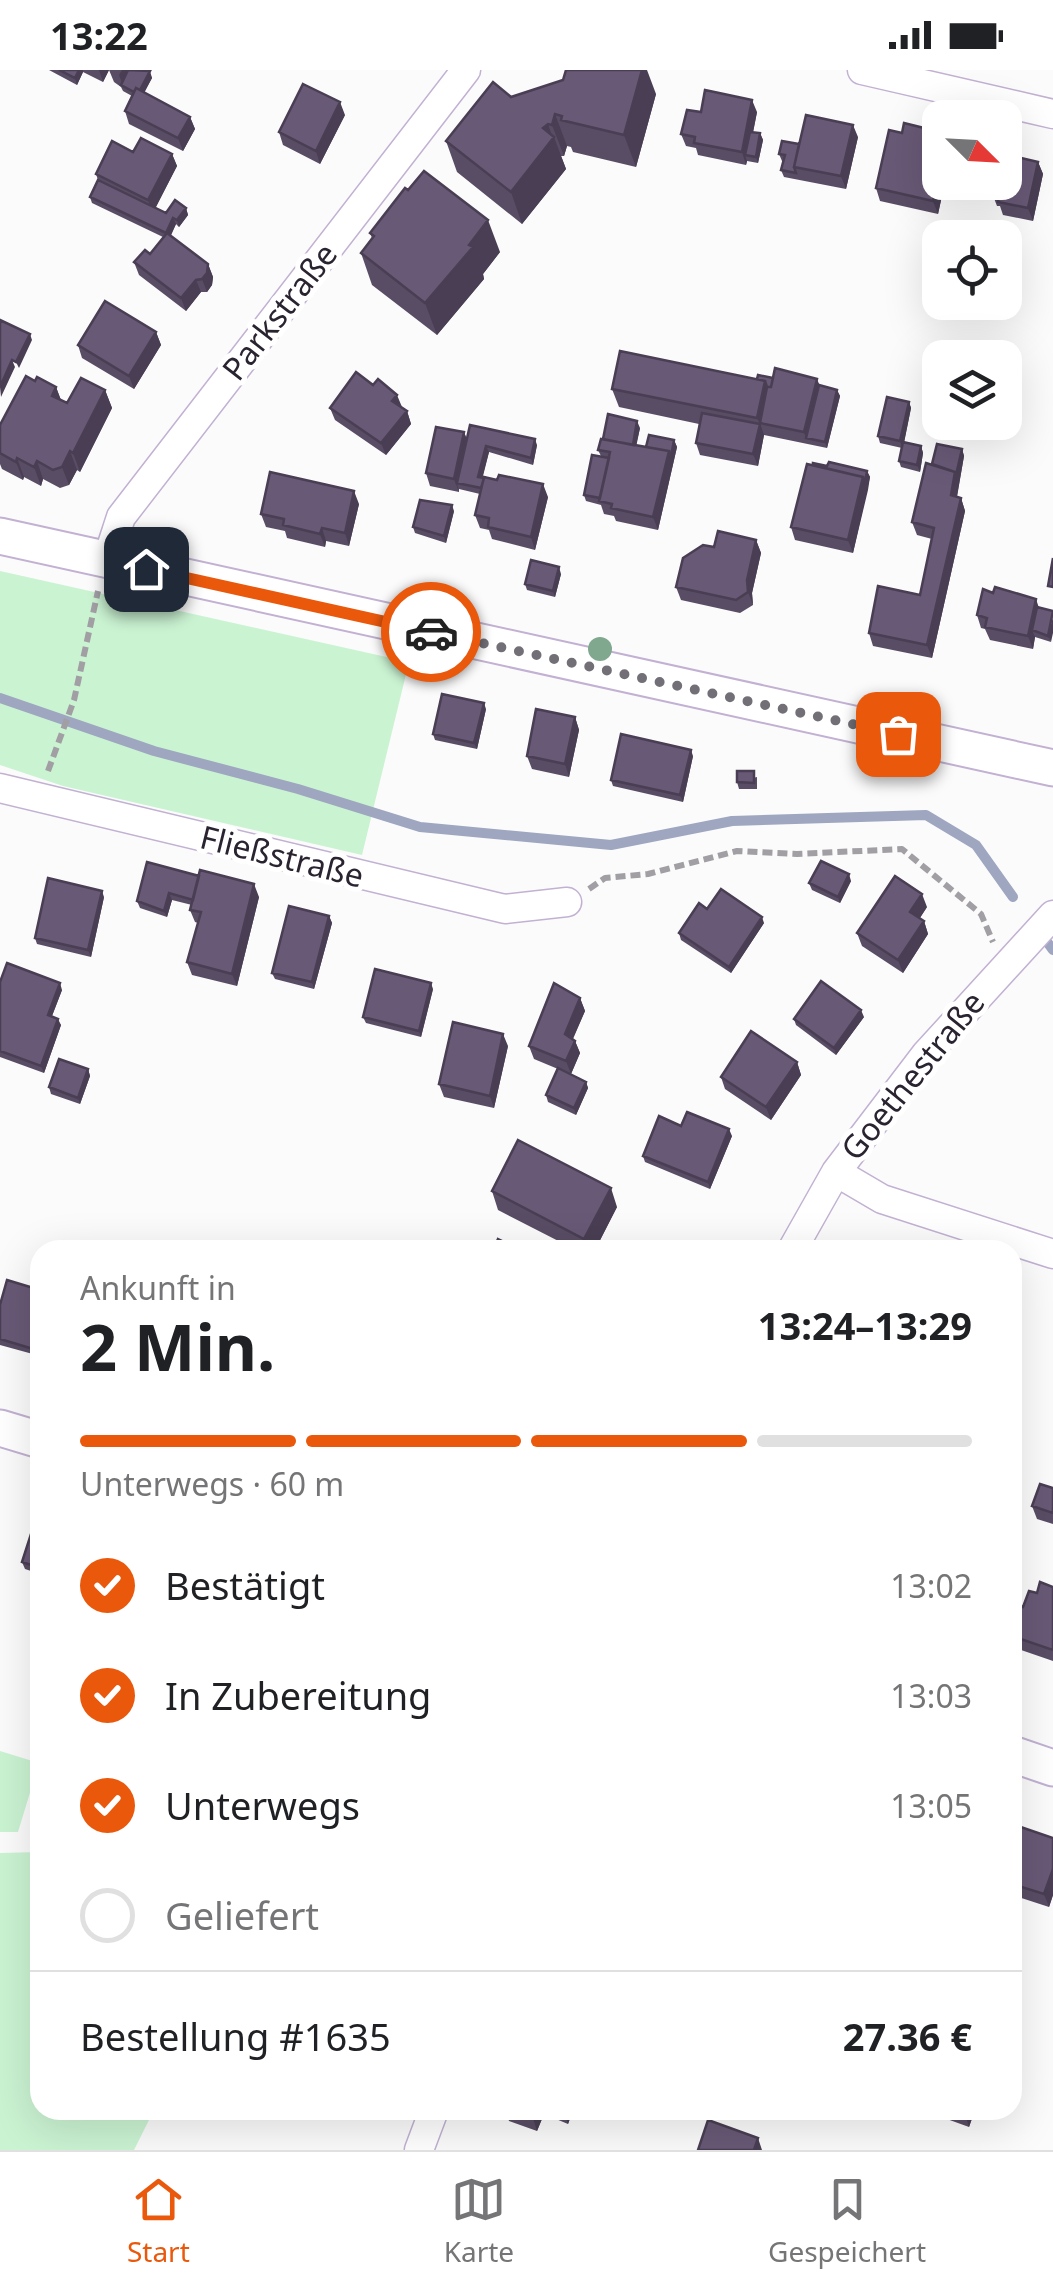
<!DOCTYPE html>
<html lang="de">
<meta charset="utf-8">
<style>
:root{--surface:#fff;--page:#f6f6f6;--text:#202124;--muted:#757577;--line:#e0e0e0;--accent:#ea580c}
body{margin:0;font-family:"Noto Sans",sans-serif;background:var(--page);color:var(--text);height:100vh;display:flex;flex-direction:column;font-size:38px;white-space:nowrap}
*{box-sizing:border-box;margin:0}
p{font-size:32px;color:var(--muted)}
.icon{flex:none;width:55px;height:55px;fill:none;stroke:currentColor;stroke-width:2;stroke-linecap:round;stroke-linejoin:round}
.map{position:relative;flex:1;overflow:hidden}
.details{position:absolute;left:30px;top:1170px;width:992px;height:880px;display:flex;flex-direction:column;background:var(--surface);border-radius:30px;box-shadow:0 10px 40px #0002}
.details>*{flex:none}
.needle{width:65px;rotate:114deg}
.tools{position:absolute;left:922px;top:30px;display:grid;gap:20px}
.tools a{display:grid;place-items:center;width:100px;height:100px;border-radius:20px;background:var(--surface);box-shadow:0 10px 40px #0002;font-size:50px}
.pin{position:absolute;display:grid;place-items:center;width:85px;height:85px;color:#fff;margin:-42px;border-radius:20px;box-shadow:0 5px 15px #0006}
.courier{position:absolute;display:grid;place-items:center;width:100px;height:100px;margin:-50px;border:8px solid #ea580c;border-radius:50%;background:#fff;color:#222;box-shadow:0 2px 12px #0007}
.head em{font-style:normal;font-weight:700}
.head div{display:flex;flex-direction:column-reverse}
.head{display:flex;align-items:center;justify-content:space-between;height:170px;padding:0 50px}
h1{font-size:65px;font-weight:700;line-height:75px}
.bar{display:grid;grid-template-columns:repeat(4,1fr);gap:15px 10px;align-content:center;height:120px;padding:0 50px}
.bar i{height:12px;border-radius:8px;background:var(--line)}
.bar .current{background:var(--accent)}
.bar p{grid-column:span 4}
.line{display:flex;align-items:center;gap:25px;padding:0 50px;border-top:2px solid var(--line)}
.line div{flex:1}
ol{padding:0 50px;list-style:none}
li{display:flex;align-items:center;gap:30px;height:110px}
li p{margin-inline-start:auto}
li .icon{padding:10px;border-radius:50%;background:var(--accent);color:#fff;stroke-width:4}
li:last-child{color:var(--muted)}
li i{width:55px;height:55px;border:5px solid var(--line);border-radius:50%}
.status{display:flex;justify-content:space-between;align-items:center;height:70px;padding:0 50px;background:var(--surface);direction:ltr}
.status svg{height:28px;fill:currentColor}
.dock{display:flex;justify-content:space-around;align-items:center;height:140px;border-top:2px solid var(--line);background:var(--surface);font-size:28px;color:var(--muted)}
.dock a{display:grid;justify-items:center;gap:5px}
.dock .current{color:var(--accent)}
.map>svg:first-child{display:block}
.green{fill:#caf3d2}
.lines{fill:none;stroke-linecap:round;stroke-linejoin:round}
.stream{stroke:#9ea6c0;stroke-width:10}
.minor-casing{stroke:#c2b1d2;stroke-width:31}
.tertiary-casing{stroke:#c2b1d2;stroke-width:39}
.path{stroke:#a19ea4;stroke-width:6;stroke-dasharray:10 5;stroke-linecap:butt}
.minor{stroke:#fff;stroke-width:28}
.tertiary{stroke:#fff;stroke-width:35}
.tree{fill:#7fa88e}
.wall{fill:#594d65}
.shaded-wall{fill:#493e53}
.building{fill:#685976;stroke:#493e53;stroke-width:2.5}
.done{stroke:#736f77;stroke-width:10;stroke-dasharray:0 18}
.route{stroke:#ea580c;stroke-width:12}
.labels{text-anchor:middle;stroke-width:10;stroke-linejoin:round;paint-order:stroke}
.street-label{font-size:32px;fill:#2a2330;stroke:#fff}
</style>
<div class="status"><b>13:22</b><svg viewBox="0 0 49 12"><path d="M0 12V9h3v3zM5 12V6h3v6zM10 12V3h3v9zM15 12V0h3v12zM26 1h20v11H26zM47 4h2v5h-2z"/></svg></div>
<div class="map">
<svg width="1053" height="2080" viewBox="0 0 1053 2080">
<rect width="100%" height="100%" fill="#fbfbfb"/>
<path class="green" d="M0,501L409,592L362,785L63,716L0,695Z
M0,1681L39,1693L18,1762H0Z
M40,1782V2040H154L134,2080H0V1783Z"/>
<g class="lines">
<path class="stream" d="M0,628L154,681L298,719L420,757L611,775L732,751L926,745L976,775L1013,827
M1039,861L1053,880"/>
<defs>
<path id="minor" d="M862,0L1053,44
M107,490L121,447L466,0
M0,718L505,839L567,832
M836,1102L882,1129L1053,1184
M792,1180L836,1102L926,984L1053,845
M419,2080L434,2040"/>
<path id="tertiary" d="M0,466L1053,698
M0,1358L40,1370
M1012,1684L1053,1698"/>
</defs>
<use href="#minor" class="minor-casing"/>
<use href="#tertiary" class="tertiary-casing"/>
<path class="path" d="M48,701L74,630L98,521
M589,819L605,808L648,804L737,781L797,784L902,779L981,844L993,872"/>
<use href="#minor" class="minor"/>
<use href="#tertiary" class="tertiary"/>
</g>
<circle class="tree" cx="600" cy="579" r="12"/>
<path class="wall" d="M49,0H148L152,8L144,22L190,47L195,59L183,81L129,54L125,41L132,26L123,21L121,17L114,12L109,0L103,12L83,2L77,15Z
M563,10L656,24L636,97L573,82L571,77L567,76L564,86H561L566,99L522,154L457,102L446,71L511,27Z
M701,42H757L753,63H760L763,70L758,93L747,91L746,95L698,85L696,78L686,76L681,64Z
M345,45L320,94L283,75L279,62Z
M858,67L846,119L784,107L781,100L784,91H782L779,84L799,74Z
M937,71L940,112H945L938,144L880,131L876,118Z
M133,82L172,84L177,96L155,138L166,143L186,138L188,145L179,157L176,154L170,166L208,194L213,207L212,215L207,222H201L186,241L139,205L134,192L150,184L163,167L92,133L90,127L98,110L96,104Z
M1038,92L1043,104L1033,151L1003,145L1000,136H997L992,123Z
M370,163L500,182L483,204L484,209L437,265L372,215L361,183L372,168Z
M156,262L161,275L134,319L82,288L78,275Z
M773,308L819,315L837,320L840,326L827,378L764,365L758,396L700,385L696,373L699,354L619,337L612,319Z
M56,317L61,330L67,333L105,320L112,338L80,402L77,400L69,415L60,418L43,409L41,416L24,407L23,410L2,399L0,394V355Z
M909,332L911,338L904,372L921,376L923,383L920,402L901,397L899,391L902,378L880,373L878,366Z
M330,338H402L407,341L411,354L386,385L335,350Z
M640,358L636,375L646,377L674,370L677,377L658,460L616,451L614,446L604,444L601,435L586,431L584,425L601,386L598,380Z
M464,362L467,370L537,375L533,395L489,382L482,408L548,427L535,480L492,469L489,460L480,458L475,445L480,424L459,419V422L430,416L426,403Z
M962,379L964,386L957,427L961,428L965,441L932,588L873,576L869,563L920,525L932,469L917,465L912,452L932,394Z
M827,396L867,401L870,407L853,483L795,470L791,457Z
M359,434L349,476L326,471L325,477L287,468L285,461L266,457L261,444Z
M454,441L446,473L415,463L413,457Z
M756,470L761,483L752,523L753,535L740,543L681,530L676,517L714,477Z
M561,504L555,527L527,520L525,514Z
M1039,537L1051,572L1035,567L1033,579L990,570L985,559L981,558L977,545Z
M486,639L477,679L435,670L433,664Z
M575,647L579,660L569,707L532,699L527,686Z
M693,686L683,732L613,716L611,710Z
M757,707V719H739L737,712Z
M147,792L259,827L237,916L192,905L187,892L198,853L195,852L190,840L192,835L172,830L167,847L140,838L137,831Z
M851,811L840,833L812,820L809,813Z
M104,827L91,887L37,874L35,868Z
M927,837L920,848L924,851L928,864L903,903L862,876L857,863Z
M707,839L764,853L731,903L681,870L679,863Z
M329,846L332,853L314,919L275,909L272,903Z
M0,912L62,920L52,946L61,955L44,1003L0,987Z
M433,919L421,967L366,953L363,947Z
M580,928L585,941L573,969L575,971L580,983L571,1004L559,999L586,1012L588,1018L576,1045L548,1032L546,1025L558,999L534,989L529,976Z
M864,947L836,985L796,955L794,949Z
M508,976L494,1038L444,1027L439,1014Z
M797,992L801,1005L771,1050L725,1019L721,1007Z
M88,999L90,1006L80,1034L51,1024L49,1017Z
M681,1056L732,1066L710,1119L645,1092L643,1086Z
M492,1121L617,1137L595,1180H576L498,1140Z
M40,1220V1286L0,1275V1235Z
M1053,1418V1454L1037,1449L1032,1436Z
M40,1436V1504L25,1499L22,1492Z
M1053,1517V1591L1012,1577V1545L1037,1523Z
M1012,1762L1053,1768V1825L1049,1837L1012,1825Z
M505,2040H573L568,2054L544,2044L537,2061L509,2051Z
M922,2040H975L969,2057Z"/>
<path class="shaded-wall" d="M79,0H83V2L77,15L75,8Z
M99,0H109L103,12Z
M122,0H133L124,18L119,5Z
M642,0H647L656,24L636,97L624,65Z
M150,1L152,8L140,31L138,24Z
M752,30L757,42L748,86L745,85L747,91L746,95L742,82Z
M340,32L345,45L320,94L316,81Z
M555,44L567,76L564,86L552,55Z
M190,47L195,59L183,81L178,68Z
M548,54L553,69L554,67L566,99L522,154L511,122L543,58Z
M853,55L858,67L846,119L841,106Z
M760,63L763,70L758,93L756,87Z
M172,84L177,96L153,143L148,130Z
M1038,92L1043,104L1033,151L1028,138Z
M940,100V112H945L938,144L933,131Z
M186,138L188,145L179,157L177,150Z
M173,148L176,154L169,170L166,163Z
M488,150L500,182L483,204L484,209L437,265L425,233Z
M208,194L213,207L212,215L207,222L202,209Z
M196,210L201,222L186,241L181,228Z
M156,262L161,275L134,319L129,306Z
M30,264L32,270L19,298L16,292Z
M12,290L15,297L1,327L0,317Z
M817,309L822,321L806,368L804,362Z
M765,311L772,329L760,353L764,365L758,396L753,384L760,354L757,348Z
M1009,314L1011,321L1005,350V332Z
M56,317L63,336L52,326Z
M105,320L112,338L80,402L73,383Z
M837,320L840,326L827,378L825,372Z
M397,325L402,337L392,331Z
M909,332L911,338L903,378L900,371Z
M407,341L411,354L386,385L381,373Z
M637,351L640,358L634,387L632,381Z
M464,362L469,375L457,413L459,422L454,409Z
M535,369L537,375L533,395L531,388Z
M674,370L677,377L658,460L653,447L669,381Z
M486,376L489,382L481,414L478,407Z
M921,376L923,383L920,402L917,395Z
M962,379L964,386L955,437L951,425L955,402Z
M70,381L77,400L69,415L62,397Z
M17,388L24,407L23,410L16,392Z
M37,391L43,409L41,416L34,397Z
M867,401L870,407L868,420L865,413Z
M863,407L868,420L853,483L848,470Z
M543,414L548,427L535,480L531,467Z
M354,421L359,434L349,476L345,463Z
M961,428L965,441L932,588L927,575Z
M452,435L454,441L446,473L444,466Z
M322,458L326,471L325,477L320,464Z
M756,470L761,483L752,523L753,535L748,522L747,510Z
M559,497L561,504L555,527L553,521Z
M1036,529L1040,541L1032,560L1035,567L1033,579L1028,566Z
M1053,547V563L1051,572L1048,566Z
M484,633L486,639L477,679L474,673Z
M575,647L579,660L569,707L565,694Z
M691,680L693,686L683,732L680,725Z
M849,804L851,811L840,833L838,827Z
M254,814L259,827L237,916L232,904Z
M102,821L104,827L91,887L88,880Z
M169,823L172,830L167,847L164,841Z
M922,824L927,837L915,855L910,842Z
M329,846L332,853L314,919L312,912Z
M762,847L764,853L731,903L729,897Z
M924,851L928,864L903,903L898,890Z
M60,913L62,920L50,951L48,945Z
M431,913L433,919L421,967L419,961Z
M580,928L585,941L569,977L565,964Z
M861,940L864,947L836,985L834,978Z
M58,949L61,955L44,1003L41,996Z
M503,964L508,976L494,1038L490,1026Z
M575,971L580,983L571,1004L566,991Z
M797,992L801,1005L771,1050L766,1037Z
M88,999L90,1006L80,1034L78,1028Z
M586,1012L588,1018L576,1045L574,1038Z
M729,1059L732,1066L710,1119L708,1112Z
M611,1118L617,1137L595,1180H588L584,1169Z
M1053,1799V1825L1049,1837L1044,1824Z
M536,2040H542L544,2044L537,2061L533,2048Z
M564,2040H573L568,2054L564,2041Z
M966,2040H975L969,2057L965,2044Z
M758,2068L762,2080H754Z"/>
<path class="building" d="M59,0H79L75,8Z
M128,0L150,1L140,20L136,18L134,22L121,15Z
M566,0H642L624,65L561,50L562,46L555,44L552,55L548,54L543,58L554,67L511,122L446,71L493,12L511,27L563,10Z
M303,14L340,32L316,81L279,62Z
M136,18L190,47L178,68L125,41Z
M705,20L752,30L742,82L694,73L695,67L681,64L687,40L701,42Z
M806,45L853,55L841,106L794,97Z
M904,53L932,60L930,70L940,72V100L933,131L876,118L889,60L902,63Z
M750,62L760,63L756,87L745,85Z
M141,68L172,84L148,130L96,104L112,71L133,82Z
M782,71L799,74L794,97L796,103L781,100L785,85L779,84Z
M1005,84L1038,92L1028,138L998,132L999,124L992,123L995,112H1005Z
M424,101L488,150L469,175L473,177L425,233L361,183L374,166L370,163L405,118L408,120Z
M98,110L166,143L175,130L186,138L177,150L173,148L166,163L90,127Z
M167,163L208,194L207,203L202,209L196,210L181,228L134,192L145,180L150,184Z
M105,231L156,262L129,306L78,275Z
M0,250L30,264L16,292L12,290L0,317Z
M620,281L765,311L757,348L612,319Z
M775,298L817,309L804,362L760,353L767,317H771Z
M356,302L373,315L378,309L397,325L392,331L407,341L381,373L330,338Z
M758,305L773,308L771,317H767L765,311L757,309Z
M26,306L35,311L37,307L56,317L52,326L67,333L81,308L105,320L73,383L70,381L62,397L53,400L37,391L34,397L17,388L16,392L0,383V355Z
M1005,314H1009L1005,332Z
M819,315L837,320L825,372L806,368Z
M887,327L909,332L900,371L878,366Z
M702,343L760,354L753,384L696,373Z
M608,344L637,351L633,375L603,369Z
M470,355L535,369L531,388L486,376L478,407L484,408L481,418L457,413Z
M436,357L464,362L454,409L426,403Z
M649,365L674,370L671,387L669,381L646,377Z
M601,369L669,381L653,447L611,438L612,434L599,431L610,382L598,380Z
M903,372L921,376L917,395L899,391Z
M937,374L962,379L956,405L955,402L932,394Z
M592,385L609,388L600,428L584,425Z
M829,392L867,401L865,413L863,407L813,395V393L827,396Z
M926,393L955,402L951,425L961,428L927,575L869,563L878,516L920,525L934,458L912,452Z
M807,394L863,407L848,470L791,457Z
M270,402L354,421L345,463L322,458L320,464L283,455L284,449L261,444Z
M499,405L543,414L531,467L488,457L489,448L475,445L484,407L497,410Z
M420,430L452,435L444,466L413,457Z
M718,461L756,470L747,510L748,522L736,530L676,517L683,488L703,475L714,477Z
M1053,488V517L1048,516Z
M531,490L559,497L553,521L525,514Z
M995,517L1036,529L1028,566L985,557L987,548L977,545L983,519L993,523Z
M1037,537L1053,541L1048,566L1032,560Z
M442,624L484,633L474,673L433,664Z
M536,639L575,647L565,694L527,686Z
M621,664L691,680L680,725L611,710Z
M737,701H754V713L737,712Z
M821,791L849,804L838,827L809,813Z
M147,792L199,806L193,830L169,823L164,841L137,831Z
M200,800L254,814L232,904L187,892L201,842L190,840Z
M895,806L922,824L910,842L924,851L898,890L857,863Z
M48,808L102,821L88,880L35,868Z
M721,819L762,847L729,897L679,863L699,833L707,839Z
M289,836L329,846L312,912L272,903Z
M7,893L60,913L48,945L58,949L41,996L0,981V912Z
M375,899L431,913L419,961L363,947Z
M821,911L861,940L834,978L794,949Z
M554,913L580,928L565,964L575,971L566,991L529,976Z
M453,952L503,964L490,1026L439,1014Z
M751,961L797,992L766,1037L721,1007Z
M59,989L88,999L78,1028L49,1017Z
M558,998L586,1012L574,1038L546,1025Z
M687,1042L729,1059L708,1112L643,1086L659,1046L681,1056Z
M518,1070L611,1118L584,1169L492,1121Z
M498,1169L520,1180H493Z
M7,1210L40,1220V1281L0,1269V1235Z
M1040,1414L1053,1418V1443L1032,1436Z
M40,1436V1498L22,1492Z
M1040,1512L1053,1517V1580L1012,1566V1545L1016,1536L1023,1537L1029,1521L1037,1523Z
M1015,1755L1053,1768V1799L1044,1824L1012,1814V1762Z
M509,2040H536L533,2048Z
M708,2050L758,2068L754,2080H698Z"/>
<g class="lines">
<path class="done" d="M431,562L898,664"/>
<path class="route" d="M146,499L431,562"/>
</g>
<g class="labels">
<g class="street-label">
<text transform="translate(280 242) rotate(-52)" y="11">Parkstraße</text>
<text transform="translate(282 787) rotate(14)" y="11">Fließstraße</text>
<text transform="translate(913 1006) rotate(-51)" y="11">Goethestraße</text>
</g>
</g>
</svg>
<div class="tools">
<a><svg class="needle" viewBox="-14 -14 28 28"><path d="M0-13l5 13h-10z" fill="#e53935"/><path d="M0 13l5-13h-10z" fill="#757577"/></svg></a>
<a><svg class="icon" aria-label="locate" viewBox="0 0 24 24"><circle cx="12" cy="12" r="6"/><path d="M12 2v4M12 18v4M2 12h4M18 12h4"/></svg></a>
<a><svg class="icon" aria-label="layers" viewBox="0 0 24 24"><path d="M12 4l9 5-9 5-9-5zM3 14l9 5 9-5"/></svg></a>
</div>
<div class="pin" style="left:898px;top:664px;background:#ea580c"><svg class="icon" aria-label="bag" viewBox="0 0 24 24"><path d="M5 8h14l-1 12H6zM9 8a3 3 0 0 1 6 0"/></svg></div>
<div class="pin" style="left:146px;top:499px;background:#1f2937"><svg class="icon" aria-label="home" viewBox="0 0 24 24"><path d="M3 11l9-7 9 7M6 9v11h12V9"/></svg></div>
<div class="courier" style="left:431px;top:562px"><svg class="icon" aria-label="car" viewBox="0 0 24 24"><path d="M5 17H2v-5l4-1 3-4h7l3 4 3 1v5h-3M9 17h6M6 11h13"/><circle cx="7" cy="17" r="2"/><circle cx="17" cy="17" r="2"/></svg></div>
<section class="details">
<div class="head"><div><h1>2 Min.</h1><p>Ankunft in</p></div><em>13:24–13:29</em></div>
<div class="bar"><i class="current"></i><i class="current"></i><i class="current"></i><i></i><p>Unterwegs · 60 m</p></div>
<ol>
<li><svg class="icon" aria-label="check" viewBox="0 0 24 24"><path d="M5 12l5 5 9-10"/></svg>Bestätigt<p>13:02</p></li>
<li><svg class="icon" aria-label="check" viewBox="0 0 24 24"><path d="M5 12l5 5 9-10"/></svg>In Zubereitung<p>13:03</p></li>
<li><svg class="icon" aria-label="check" viewBox="0 0 24 24"><path d="M5 12l5 5 9-10"/></svg>Unterwegs<p>13:05</p></li>
<li><i></i>Geliefert</li>
</ol>
<div class="line" style="height:130px"><div>Bestellung #1635</div><b>27.36 €</b></div>
</section>
</div>
<nav class="dock">
<a class="current"><svg class="icon" aria-label="home" viewBox="0 0 24 24"><path d="M3 11l9-7 9 7M6 9v11h12V9"/></svg>Start</a>
<a><svg class="icon" aria-label="map" viewBox="0 0 24 24"><path d="M3 6l6-2 6 2 6-2v14l-6 2-6-2-6 2zM9 4v14M15 6v14"/></svg>Karte</a>
<a><svg class="icon" aria-label="saved" viewBox="0 0 24 24"><path d="M7 4h10v16l-5-4-5 4z"/></svg>Gespeichert</a>
</nav>
